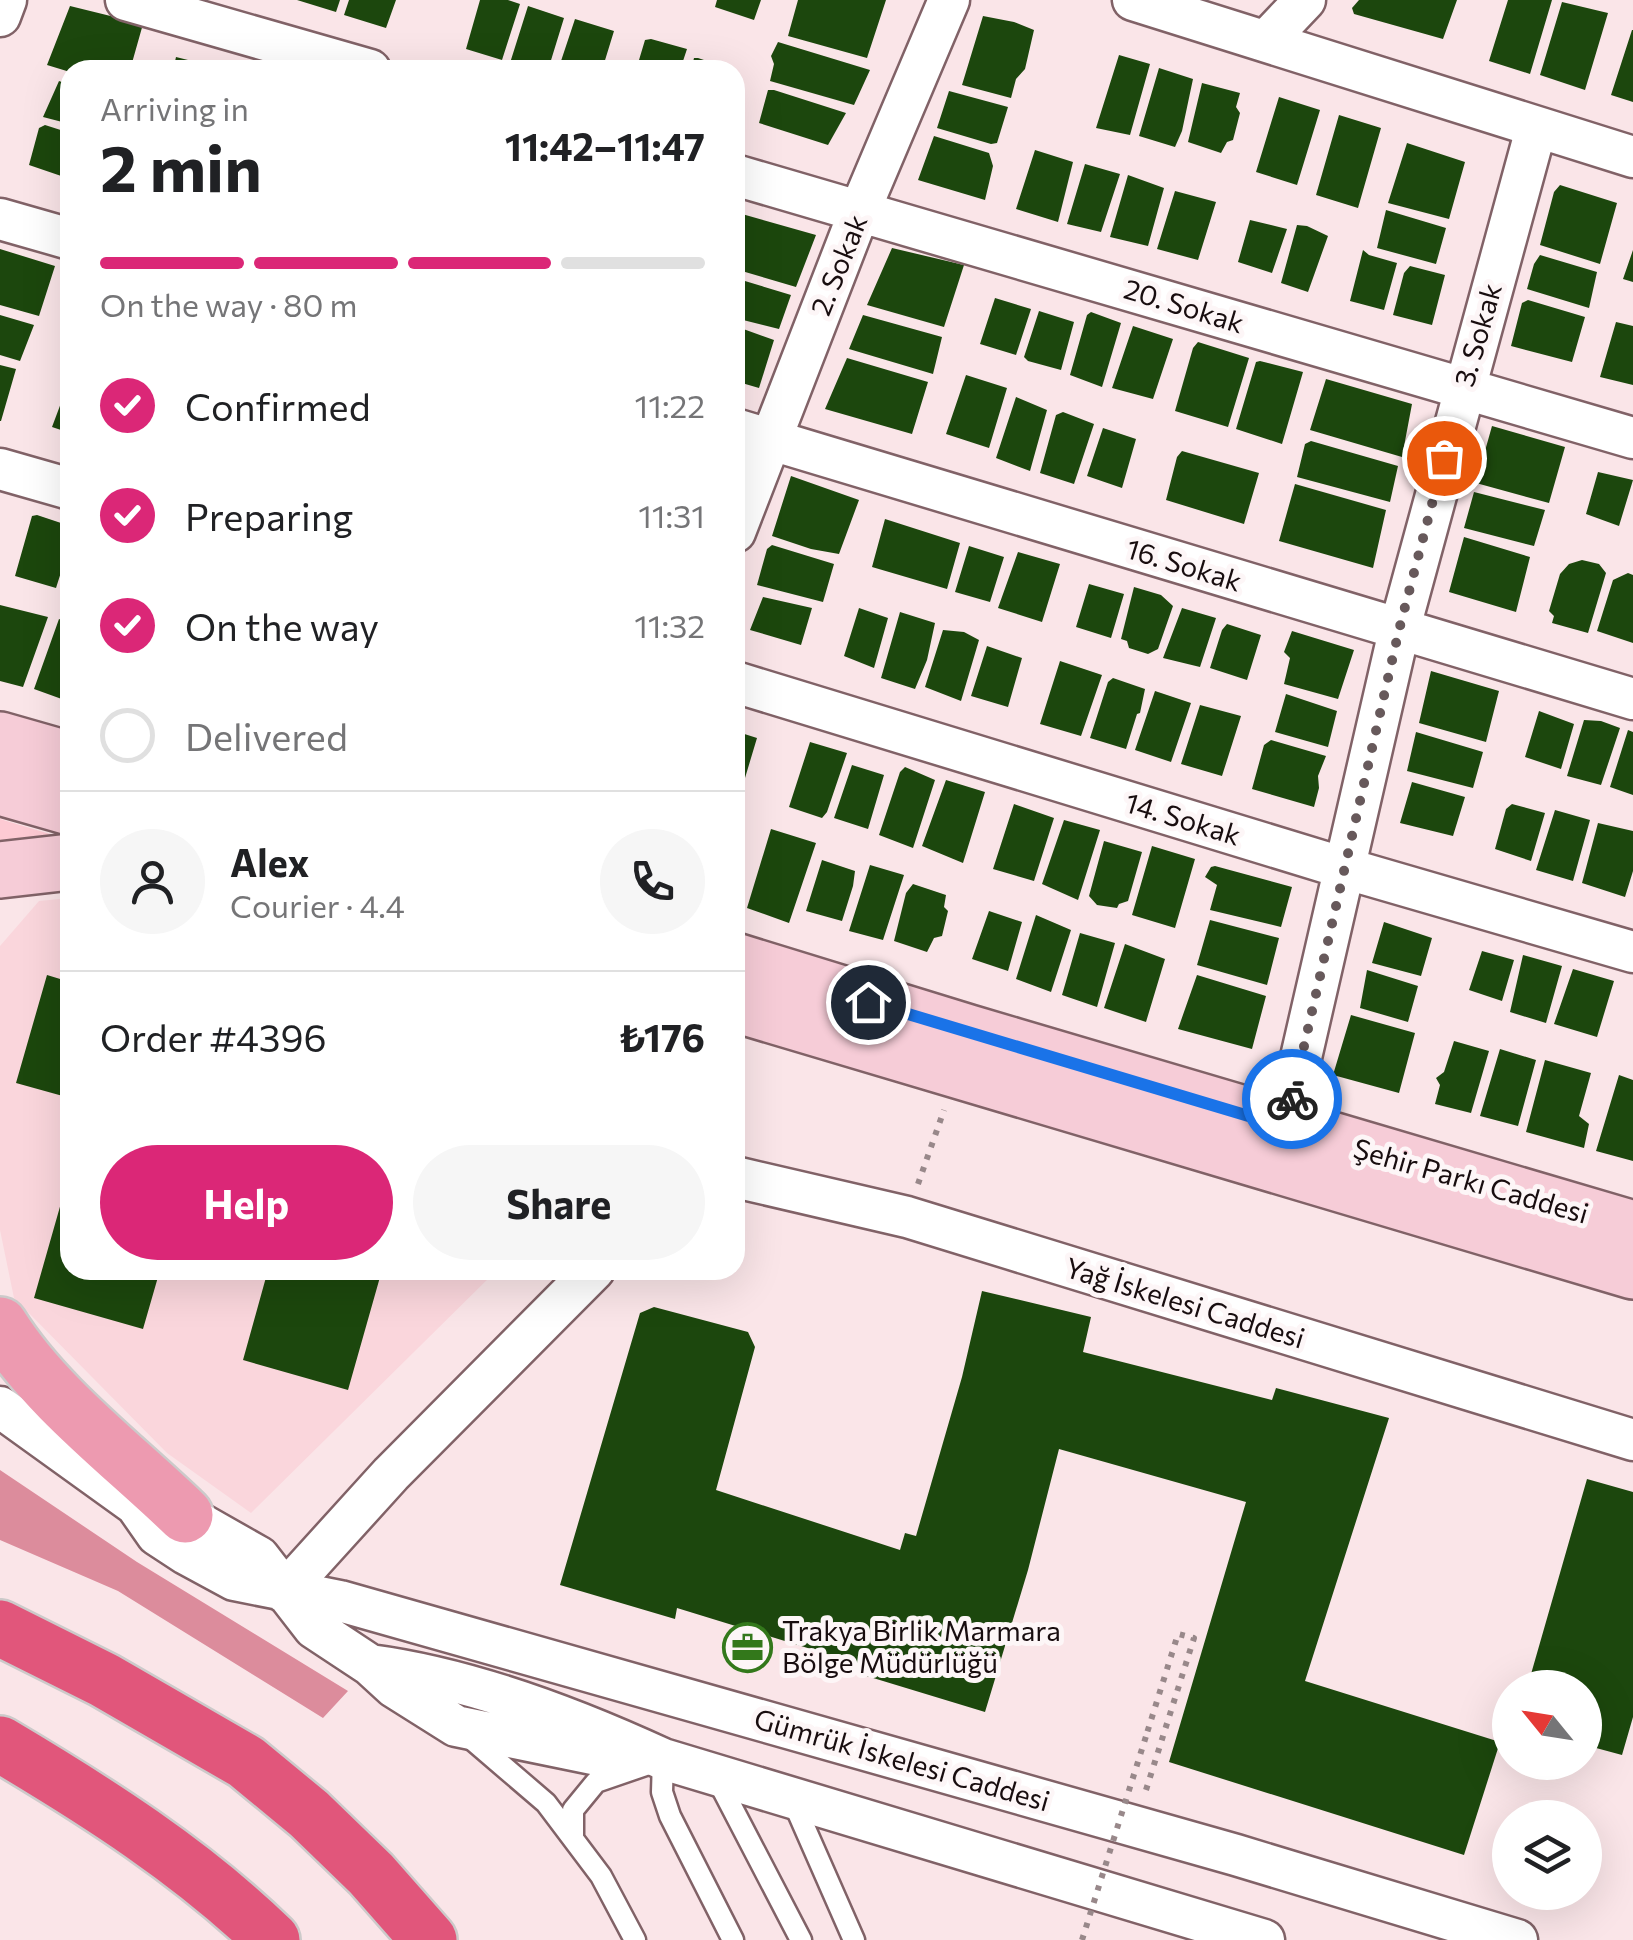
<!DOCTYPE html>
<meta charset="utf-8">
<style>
:root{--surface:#fff;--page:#f6f6f6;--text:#202124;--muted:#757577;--line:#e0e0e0;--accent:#db2777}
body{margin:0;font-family:Commissioner,sans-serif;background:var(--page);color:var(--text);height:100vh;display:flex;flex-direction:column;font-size:38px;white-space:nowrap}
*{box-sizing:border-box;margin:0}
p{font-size:32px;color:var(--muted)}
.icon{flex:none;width:55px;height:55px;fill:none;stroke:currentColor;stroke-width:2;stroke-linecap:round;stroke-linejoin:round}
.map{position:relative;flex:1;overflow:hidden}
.sheet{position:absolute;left:60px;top:60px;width:685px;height:1220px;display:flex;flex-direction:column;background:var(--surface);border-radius:30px;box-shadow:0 10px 40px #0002}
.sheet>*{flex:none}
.needle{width:65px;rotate:300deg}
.controls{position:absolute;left:1492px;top:1670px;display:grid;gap:20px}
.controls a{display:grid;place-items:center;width:110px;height:110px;border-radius:50%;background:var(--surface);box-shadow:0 10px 40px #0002;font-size:50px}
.pin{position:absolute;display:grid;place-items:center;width:85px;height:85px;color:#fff;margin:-42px;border:5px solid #fff;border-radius:50%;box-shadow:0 2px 10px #0007}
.courier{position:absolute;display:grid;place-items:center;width:100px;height:100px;margin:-50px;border:8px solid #1a73e8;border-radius:50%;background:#fff;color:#222;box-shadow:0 2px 12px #0007}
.headline em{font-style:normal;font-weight:700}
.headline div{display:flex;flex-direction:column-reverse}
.headline{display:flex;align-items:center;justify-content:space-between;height:170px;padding:0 40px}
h1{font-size:65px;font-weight:700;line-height:75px}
.bar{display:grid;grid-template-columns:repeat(4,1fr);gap:15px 10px;align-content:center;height:120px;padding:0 40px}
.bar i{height:12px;border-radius:8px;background:var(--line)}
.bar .on{background:var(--accent)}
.bar p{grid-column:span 4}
.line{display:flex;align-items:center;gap:25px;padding:0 40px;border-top:2px solid var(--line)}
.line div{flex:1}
.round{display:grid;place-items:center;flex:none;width:105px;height:105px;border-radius:52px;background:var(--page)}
ol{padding:0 40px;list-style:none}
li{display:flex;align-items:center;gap:30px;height:110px}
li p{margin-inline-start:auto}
li .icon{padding:10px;border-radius:50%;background:var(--accent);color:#fff;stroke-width:4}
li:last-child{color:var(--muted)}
li i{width:55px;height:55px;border:5px solid var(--line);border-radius:50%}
.cta{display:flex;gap:20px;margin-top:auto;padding:20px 40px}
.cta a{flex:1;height:115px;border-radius:60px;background:var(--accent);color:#fff;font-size:40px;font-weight:700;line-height:115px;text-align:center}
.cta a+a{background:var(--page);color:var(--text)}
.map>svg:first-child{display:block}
.built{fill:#fad6dc}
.green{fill:#fdcad3}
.forest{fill:#dc8c9c}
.building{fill:#1c470d}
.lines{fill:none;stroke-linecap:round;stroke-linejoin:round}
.lane-casing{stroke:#816267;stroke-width:25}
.street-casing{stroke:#816267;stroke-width:45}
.secondary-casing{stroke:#816267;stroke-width:60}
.primary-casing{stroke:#cccaca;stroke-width:60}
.highway-casing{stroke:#cccaca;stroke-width:60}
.path{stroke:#98888a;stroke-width:6;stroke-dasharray:5 8;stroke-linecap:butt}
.lane{stroke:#fff;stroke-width:20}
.street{stroke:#fff;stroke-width:40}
.secondary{stroke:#f6ccd7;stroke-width:55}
.primary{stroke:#ed9ab0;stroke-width:55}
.highway{stroke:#e1567b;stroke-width:55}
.path-bridge{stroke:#98888a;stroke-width:6;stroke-dasharray:5 8;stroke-linecap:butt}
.done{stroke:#67595b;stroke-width:10;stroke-dasharray:0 18}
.route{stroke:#1a73e8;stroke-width:12}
.labels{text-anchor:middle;stroke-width:10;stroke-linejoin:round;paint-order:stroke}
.street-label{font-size:28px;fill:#180d0f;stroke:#fdf6f7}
.poi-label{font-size:28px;fill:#180d0f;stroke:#fdf6f7;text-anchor:start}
</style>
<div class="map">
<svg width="1633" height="1940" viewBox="0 0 1633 1940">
<rect width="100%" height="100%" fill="#fae5e8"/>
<path class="built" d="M70,898V1270H497L251,1513L167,1453L14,1298L0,1230V946L39,901Z"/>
<path class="green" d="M0,819L70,840L0,855Z"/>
<path class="forest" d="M0,1470L137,1562L348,1691L323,1718L118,1591L0,1540Z"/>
<path class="building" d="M297,0H340L336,12Z
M349,0H396L386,28L344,15Z
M480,0H508L520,4L502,60L466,49Z
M717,0H761L754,20L715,7Z
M798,0H886L867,58L788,36Z
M1359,0H1457L1443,39L1354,14L1352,8Z
M1508,0H1552L1530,74L1489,61Z
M1562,2L1608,13L1585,90L1540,75Z
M70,6L143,24L130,70L70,72L47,65Z
M528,6L564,18L548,70L510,63Z
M983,16L1014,22L1034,30L1025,69L1016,79L1011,98L962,85Z
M575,19L614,31L602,70H558Z
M1632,30H1633V102L1611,95Z
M651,39L687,49L680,70H636L645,40Z
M778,42L870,70L854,105L770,81L774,64L771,56Z
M1119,55L1150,64L1130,135L1096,128Z
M176,57L200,63L217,70H173Z
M694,58H698L734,70H691Z
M1159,68L1193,79L1182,131L1175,147L1139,136Z
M59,81L70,85V124L43,117Z
M1202,83L1240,93L1236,107L1240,113L1233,140L1227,142L1221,153L1188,142Z
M768,90H774L846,113L828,145L759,123Z
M949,91L1008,107L997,143L991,144L937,128Z
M1279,97L1320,110L1297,185L1256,172Z
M1339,115L1381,128L1358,208L1316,195Z
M45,125L70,133V179L29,165L39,128Z
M934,136L989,153L993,166L985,200L918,180Z
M1407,143L1465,162L1449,219L1388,203Z
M1035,150L1073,162L1058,222L1016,209Z
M1085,164L1120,174L1101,232L1067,224Z
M1128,175L1164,188L1148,246L1110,237Z
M1560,185L1617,203L1600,264L1540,245L1554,192Z
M1175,191L1216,202L1198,260L1157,249Z
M1386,210L1446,228L1436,264L1377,248Z
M742,214L816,235L796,287L735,269V241Z
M1250,220L1287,229L1272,273L1238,262Z
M1297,225L1307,226L1328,236L1308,292L1281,283Z
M892,248L964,265L944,327L867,305Z
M0,249L55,266L39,316L0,305Z
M1363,250L1369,255L1397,263L1384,310L1350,301Z
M1633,250V282L1623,279Z
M1540,255L1597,272L1589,308L1527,289L1534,264Z
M1410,266L1445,275L1432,325L1393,315L1404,273Z
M735,278L791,295L779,329L735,318Z
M995,298L1031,309L1016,355L980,344Z
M1528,300L1585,317L1572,362L1511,346L1522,303Z
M1039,311L1074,322L1061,370L1028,361L1024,357Z
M1091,312L1121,323L1102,387L1070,375L1087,315Z
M0,315L34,325L20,361L0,355Z
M863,315L942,337L933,374L849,349Z
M1616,322L1633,326V385L1600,377Z
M735,326L774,340L759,388L735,381Z
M1133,326L1173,339L1153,399L1112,388Z
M1198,342L1249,358L1228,427L1175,411L1193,348Z
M847,358L928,382L912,434L825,409Z
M1260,361L1303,372L1282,444L1236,429L1256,362Z
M0,365L16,369L1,421H0Z
M966,375L1007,388L989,448L946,434Z
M70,379V433L52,427Z
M1326,379L1412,404L1402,457L1310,430Z
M1016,397L1047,410L1030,471L996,458Z
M1063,412L1094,424L1074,484L1040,473L1056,415Z
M1492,426L1565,447L1549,503L1476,483Z
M1103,428L1136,439L1122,488L1087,476Z
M1311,441L1398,466L1390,502L1297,477L1305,444Z
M1182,451L1259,473L1244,524L1166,500L1177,457Z
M1598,472L1633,480L1619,526L1586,514Z
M791,476L859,500L839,554L811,549L772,536Z
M1295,484L1386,510L1373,568L1279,541Z
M1474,492L1545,510L1534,546L1464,528Z
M37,515L70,526V544L56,588L15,576L32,516Z
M885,519L960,543L947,589L872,567Z
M1464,537L1530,557L1516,612L1449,592Z
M772,545L834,564L823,602L757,585L767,549Z
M969,546L1004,557L990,602L955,592Z
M1018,552L1060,564L1042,622L998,608Z
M1582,560L1599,564L1606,573L1588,633L1552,623L1554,616L1549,611L1560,574L1569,564Z
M1628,573L1633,575V643L1597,631L1613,580Z
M1089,584L1124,594L1111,638L1076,627Z
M1134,587L1161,595L1173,606L1158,649L1148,654L1129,648L1127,641L1121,639Z
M763,597L812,608L801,645L750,630Z
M0,605L48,617L23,687L0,681Z
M859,608L888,618L874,668L844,656Z
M1182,608L1216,618L1200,667L1163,658Z
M900,612L935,623L927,660L915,689L881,678Z
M59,619L70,623V702L34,689Z
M1227,624L1261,635L1247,680L1210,668L1222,630Z
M943,630L964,632L979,640L961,701L925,687Z
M1292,631L1354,650L1338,699L1284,684L1290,658L1284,652Z
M987,646L1022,658L1008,707L971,696Z
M1060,661L1102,675L1081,736L1040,724Z
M1431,671L1499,691L1486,742L1419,723Z
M1113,678L1145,689L1140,713L1137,714L1126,749L1090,738L1108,682Z
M1155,691L1191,703L1171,762L1135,750Z
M1286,694L1337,711L1328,747L1275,732Z
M1200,705L1241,716L1222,776L1181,764Z
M1539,711L1574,724L1561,769L1525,757Z
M1584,720L1601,721L1620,728L1601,785L1567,776Z
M1628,730L1633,732V795L1610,787Z
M735,731L757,738L745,778L735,775Z
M1416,732L1483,752L1473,788L1407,771Z
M1271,740L1326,756L1318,776L1319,788L1314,807L1252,789L1264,745Z
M810,742L847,753L827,812L822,818L789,807Z
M852,765L884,775L868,829L834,818Z
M905,767L935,780L913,848L879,835L900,772Z
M946,780L985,792L963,863L922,846Z
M1412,782L1465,797L1453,836L1400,823Z
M735,784L744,787L738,815L735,814Z
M1014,804L1054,818L1034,881L993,869Z
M1512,804L1545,813L1531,861L1495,849L1506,809Z
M1555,810L1590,820L1573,881L1536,870Z
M1064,820L1100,830L1078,900L1042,884Z
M1598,823L1633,831V871L1625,897L1582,883Z
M771,829L816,843L789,923L747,908Z
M1104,841L1142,852L1128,901L1119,904L1117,908L1097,905L1089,896Z
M1152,846L1195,859L1175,928L1132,915Z
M822,860L855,871L853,886L842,921L806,911Z
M870,865L904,875L883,940L849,931Z
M1215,866L1292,887L1281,927L1210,910L1217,885L1205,877L1211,867Z
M913,884L946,895L944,907L948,911L942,936L934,938L927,952L894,941L906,893Z
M989,911L1022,922L1008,971L972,959Z
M1036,915L1071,930L1051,992L1016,979Z
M1210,920L1279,938L1267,985L1197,965Z
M1384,922L1432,938L1421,976L1372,963Z
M1080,933L1115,943L1097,1007L1062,995Z
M1125,944L1165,959L1146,1022L1104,1008Z
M1482,951L1514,960L1502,1001L1469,990Z
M1523,955L1562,966L1546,1023L1510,1012Z
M1573,969L1614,981L1597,1037L1554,1024Z
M1367,970L1418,986L1408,1022L1360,1008Z
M47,975L70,982V1098L16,1083Z
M1197,975L1266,996L1252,1049L1178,1029Z
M1351,1015L1415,1033L1399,1093L1333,1075Z
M1454,1041L1489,1051L1471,1113L1435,1104L1440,1085L1436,1078L1444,1072Z
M1500,1049L1536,1060L1518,1126L1480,1116Z
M1545,1060L1591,1073L1579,1116L1589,1124L1584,1148L1526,1132Z
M1619,1075L1633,1080V1161L1596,1151Z
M69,1175L70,1270H160L143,1329L34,1298Z
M268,1270H382L348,1390L243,1360Z
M982,1291L1091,1317L1083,1352L1272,1400L1276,1388L1389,1418L1305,1681L1500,1742L1464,1855L1169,1762L1246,1502L1059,1449L1028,1570L985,1712L860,1674L863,1665L677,1608L675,1619L560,1585L640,1313L654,1307L748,1332L755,1347L716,1490L900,1550L905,1533L916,1536L962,1377Z
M1587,1479L1633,1492V1717L1622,1755L1585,1745V1688H1527Z"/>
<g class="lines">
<defs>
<path id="lane" d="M469,1737L546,1803L601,1876L635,1940
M715,1775L801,1940
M792,1799L854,1940
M573,1838V1810L596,1782L663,1759L662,1792L670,1816L733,1940"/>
<path id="street" d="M126,0L370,70
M1133,0L1633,157
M0,16L6,0
M1267,40L1305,0
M735,175L1633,438
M0,219L70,239
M735,429L1633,699
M0,469L70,489
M735,532L860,210L949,0
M735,682L1344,868L1633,952
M1285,1127L1399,631L1536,129
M735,1177L907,1217L1633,1440
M0,1407L136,1505L157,1535L186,1554L234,1580L340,1601L1236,1855L1517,1940
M158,1509L185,1515L259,1557L314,1628L370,1665L394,1687L456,1726L597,1755L634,1757
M284,1592L391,1474L594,1270
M370,1665C469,1678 572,1717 663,1759L1264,1940"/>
<path id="secondary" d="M0,740L70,760
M0,787L70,807
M0,870L70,862
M735,961L969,1033L1633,1229
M735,1004L1633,1271"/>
<path id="primary" d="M0,1325C45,1397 124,1456 185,1515"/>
<path id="highway" d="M0,1628L104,1680L246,1762L309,1814L371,1874L429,1940
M0,1744C96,1801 192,1862 272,1940"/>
</defs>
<use href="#lane" class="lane-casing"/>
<use href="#street" class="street-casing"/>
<use href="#secondary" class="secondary-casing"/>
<use href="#primary" class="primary-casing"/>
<use href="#highway" class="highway-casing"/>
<path class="path" d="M918,1184L944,1110
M1146,1790L1194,1638L1178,1634L1147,1733"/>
<use href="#lane" class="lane"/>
<use href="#street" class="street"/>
<use href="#secondary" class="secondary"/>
<use href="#primary" class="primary"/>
<use href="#highway" class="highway"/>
<path class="path-bridge" d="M1082,1940L1147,1733"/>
</g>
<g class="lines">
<path class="done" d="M1292,1099L1399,630L1444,458"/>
<path class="route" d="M868,1002L1285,1127L1292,1099"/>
</g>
<defs>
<symbol id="office-ring" viewBox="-11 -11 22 22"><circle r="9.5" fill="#fdf6f7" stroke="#33781b" stroke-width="1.5"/><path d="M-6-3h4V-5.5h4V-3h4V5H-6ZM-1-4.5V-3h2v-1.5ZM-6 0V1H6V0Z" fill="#33781b"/></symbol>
</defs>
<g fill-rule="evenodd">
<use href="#office-ring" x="720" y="1620" width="55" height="55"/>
</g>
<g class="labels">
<g class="street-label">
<text transform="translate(839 265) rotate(-68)" y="10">2. Sokak</text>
<text transform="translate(1184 306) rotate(17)" y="10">20. Sokak</text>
<text transform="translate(1478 335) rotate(-74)" y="10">3. Sokak</text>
<text transform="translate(1184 565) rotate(17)" y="10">16. Sokak</text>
<text transform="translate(1183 819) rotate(17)" y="10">14. Sokak</text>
<text transform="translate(1471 1181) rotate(16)" y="10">Şehir Parkı Caddesi</text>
<text transform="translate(1185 1303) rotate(17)" y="10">Yağ İskelesi Caddesi</text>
<text transform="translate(902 1760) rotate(16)" y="10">Gümrük İskelesi Caddesi</text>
</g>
<g class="poi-label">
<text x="782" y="1641">Trakya Birlik Marmara<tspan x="782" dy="32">Bölge Müdürlüğü</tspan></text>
</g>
</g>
</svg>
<div class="controls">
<a><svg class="needle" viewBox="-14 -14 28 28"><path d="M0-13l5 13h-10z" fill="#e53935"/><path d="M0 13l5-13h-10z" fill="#757577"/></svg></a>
<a><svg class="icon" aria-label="layers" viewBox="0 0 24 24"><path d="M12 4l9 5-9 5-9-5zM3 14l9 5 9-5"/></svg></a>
</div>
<div class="pin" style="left:1444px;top:458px;background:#ea580c"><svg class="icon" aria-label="bag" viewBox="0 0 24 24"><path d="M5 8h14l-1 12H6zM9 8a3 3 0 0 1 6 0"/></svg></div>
<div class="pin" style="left:868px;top:1002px;background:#1f2937"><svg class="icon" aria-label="home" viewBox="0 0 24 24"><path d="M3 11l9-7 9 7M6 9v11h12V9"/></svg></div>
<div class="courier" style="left:1292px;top:1099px"><svg class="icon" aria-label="bike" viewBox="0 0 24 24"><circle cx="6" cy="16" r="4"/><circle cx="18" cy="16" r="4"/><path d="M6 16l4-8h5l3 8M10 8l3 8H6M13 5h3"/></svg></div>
<section class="sheet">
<div class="headline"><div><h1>2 min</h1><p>Arriving in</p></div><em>11:42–11:47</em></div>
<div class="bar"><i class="on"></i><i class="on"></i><i class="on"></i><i></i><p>On the way · 80 m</p></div>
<ol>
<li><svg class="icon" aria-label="check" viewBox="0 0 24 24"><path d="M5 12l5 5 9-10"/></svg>Confirmed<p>11:22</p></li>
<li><svg class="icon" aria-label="check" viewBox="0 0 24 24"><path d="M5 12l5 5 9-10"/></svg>Preparing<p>11:31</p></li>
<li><svg class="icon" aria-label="check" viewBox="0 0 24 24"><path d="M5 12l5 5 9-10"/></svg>On the way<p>11:32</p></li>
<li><i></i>Delivered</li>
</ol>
<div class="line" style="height:180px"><a class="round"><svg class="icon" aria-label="person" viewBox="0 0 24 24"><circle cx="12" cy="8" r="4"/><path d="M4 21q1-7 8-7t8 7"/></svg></a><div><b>Alex</b><p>Courier · 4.4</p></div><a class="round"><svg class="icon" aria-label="phone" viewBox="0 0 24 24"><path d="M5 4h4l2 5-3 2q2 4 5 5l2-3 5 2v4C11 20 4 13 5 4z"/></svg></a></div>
<div class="line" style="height:130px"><div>Order #4396</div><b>₺176</b></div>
<div class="cta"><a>Help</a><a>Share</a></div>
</section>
</div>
